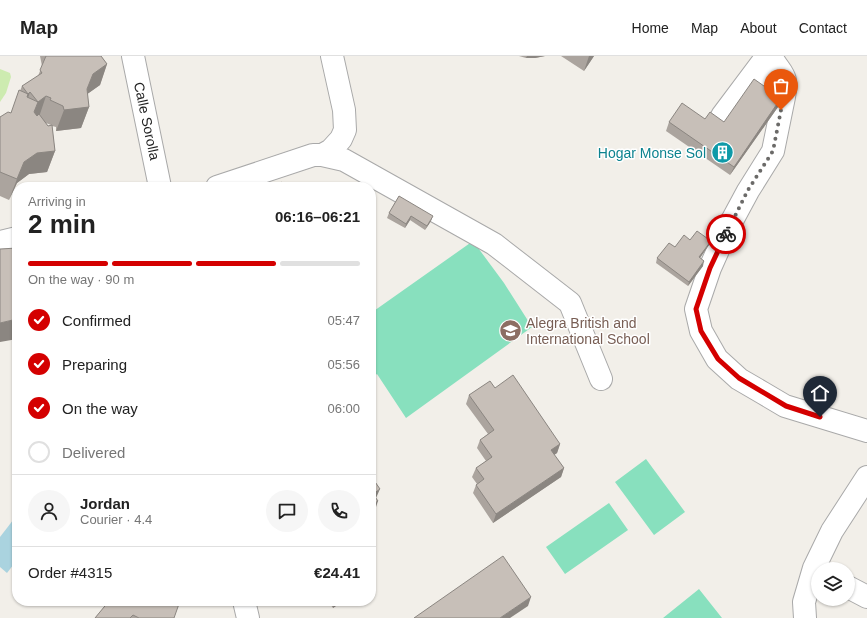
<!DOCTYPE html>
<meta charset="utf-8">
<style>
:root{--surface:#fff;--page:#f6f6f6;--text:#222;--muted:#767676;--line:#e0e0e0;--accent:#d40000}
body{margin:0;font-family:Helvetica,sans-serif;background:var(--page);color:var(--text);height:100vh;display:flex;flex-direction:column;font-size:15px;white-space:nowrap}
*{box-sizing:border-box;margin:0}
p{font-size:13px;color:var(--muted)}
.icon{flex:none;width:22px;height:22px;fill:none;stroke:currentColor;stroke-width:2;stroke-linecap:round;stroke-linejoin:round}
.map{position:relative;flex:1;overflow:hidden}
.drawer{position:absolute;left:12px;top:126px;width:364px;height:424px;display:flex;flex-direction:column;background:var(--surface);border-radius:16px;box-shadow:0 1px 3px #0004}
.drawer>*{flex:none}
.controls{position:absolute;left:811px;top:506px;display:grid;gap:8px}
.controls a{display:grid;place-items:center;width:44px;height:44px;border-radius:50%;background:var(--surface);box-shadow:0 1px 3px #0004;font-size:20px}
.pin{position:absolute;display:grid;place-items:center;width:34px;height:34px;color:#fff;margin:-41px -17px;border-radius:50% 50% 50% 0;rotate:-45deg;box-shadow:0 0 4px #0007}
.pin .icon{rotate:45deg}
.courier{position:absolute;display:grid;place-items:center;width:40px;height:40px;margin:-20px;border:3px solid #d40000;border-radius:50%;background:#fff;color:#222;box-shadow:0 1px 5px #0007}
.summary em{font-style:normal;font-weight:800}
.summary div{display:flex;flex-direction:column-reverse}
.summary{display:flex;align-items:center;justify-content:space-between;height:68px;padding:0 16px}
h1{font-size:26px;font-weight:800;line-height:30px}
.bar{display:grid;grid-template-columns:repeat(4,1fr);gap:6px 4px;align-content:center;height:48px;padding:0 16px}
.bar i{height:5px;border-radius:3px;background:var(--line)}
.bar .on{background:var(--accent)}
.bar p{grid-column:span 4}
.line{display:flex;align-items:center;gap:10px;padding:0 16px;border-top:1px solid var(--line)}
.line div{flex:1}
.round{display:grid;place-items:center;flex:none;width:42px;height:42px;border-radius:21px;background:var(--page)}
ol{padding:0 16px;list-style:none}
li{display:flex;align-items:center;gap:12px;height:44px}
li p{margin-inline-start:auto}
li .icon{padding:4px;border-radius:50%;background:var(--accent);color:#fff;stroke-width:4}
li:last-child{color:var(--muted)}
li i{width:22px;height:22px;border:2px solid var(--line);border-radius:50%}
header{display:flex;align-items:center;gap:24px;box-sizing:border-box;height:56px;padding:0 20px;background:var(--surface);border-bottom:1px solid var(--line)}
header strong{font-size:19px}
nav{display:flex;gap:22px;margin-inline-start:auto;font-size:14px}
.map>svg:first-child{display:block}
.grass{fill:#cdebb0}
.pitch{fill:#88e0be}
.water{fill:#aad3df}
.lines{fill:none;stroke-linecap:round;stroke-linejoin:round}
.minor-casing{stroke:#a9a9a9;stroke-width:24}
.minor{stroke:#fff;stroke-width:22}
.wall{fill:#aba49e;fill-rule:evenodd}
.shaded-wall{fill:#8b8681}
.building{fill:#c7bfb8;stroke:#8b8681}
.done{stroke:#6b6a68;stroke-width:4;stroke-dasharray:0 7.2}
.route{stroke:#d40000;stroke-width:5}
.labels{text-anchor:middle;stroke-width:3;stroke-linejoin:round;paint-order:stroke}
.street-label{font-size:14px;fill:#222;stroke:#fff}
.culture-label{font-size:14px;fill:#0d838f;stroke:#fff;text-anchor:end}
.education-label{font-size:14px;fill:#785e54;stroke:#fff;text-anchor:start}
</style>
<header>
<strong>Map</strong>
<nav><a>Home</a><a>Map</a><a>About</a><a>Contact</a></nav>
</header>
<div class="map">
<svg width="867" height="562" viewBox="0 0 867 562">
<rect width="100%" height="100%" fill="#f2efe9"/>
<path class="grass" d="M0,13L10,17L11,21L6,37L0,46Z"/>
<path class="pitch" d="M473,185L504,227L532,271L406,362L377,318L371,322V257Z
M646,403L685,456L654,479L615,426Z
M609,447L628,474L565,518L546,491Z
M699,533L722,562H663Z"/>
<path class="water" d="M17,459V504L7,517L0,511V481Z"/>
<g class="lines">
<defs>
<path id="minor" d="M133,0L160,131
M771,0C780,18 789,17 784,41L778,43L763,33L771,22L775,8
M784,41L773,95L748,135L727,174L710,212L696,253L701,275L717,303L739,323L763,337L785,350L867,375
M722,60L767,0
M322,99L331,94L341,83L345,74L344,54L332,0
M217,131L313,99H322L344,104L494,188L570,247L601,323
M0,186L17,182
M848,531L867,541
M244,545L248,562
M805,562L804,546L814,512L832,475L867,421"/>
</defs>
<use href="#minor" class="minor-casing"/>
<use href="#minor" class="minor"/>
</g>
<path class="wall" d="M40,0H101L107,8L100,29L87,38L89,51L81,72L56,75V71L52,70L55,95L47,116L29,118L17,127L9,144L0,140V61L11,57L22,30L38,20L42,10ZM46,67L51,69L48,70Z
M519,0H545L535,2H526Z
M561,0H594L584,15Z
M778,51L730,119L666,75L669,66L705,63L724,66Z
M399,140L431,165L425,174L410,164L405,172L387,162L389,157Z
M690,184L709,189L700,202L703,210L688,230L656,207L657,202L675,191Z
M495,332L560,388L557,397L554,399L564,412L561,421L493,467L473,437L476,429L477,428L472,421L476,412L486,405L477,392L480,384L488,378L466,348L469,339Z
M109,545L174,562H95Z
M328,545H343L333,552Z"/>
<path class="shaded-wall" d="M527,0H545L535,2H526Z
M589,0H594L584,15Z
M107,8L100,29L86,39L89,51L81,72L56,75L64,54L87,33L93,18Z
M30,36L23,57L20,59L28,38Z
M46,40L39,61L30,67L34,56L38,46Z
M781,42L778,51L730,119L734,111Z
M55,95L47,116L29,118L17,127L9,144L17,123L24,106L37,97Z
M411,160L410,164L405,172L406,168Z
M433,160L431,165L425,174L427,170Z
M711,185L709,189L697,206L699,201Z
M704,205L703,210L688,230L689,226Z
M17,263V283L0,286V267Z
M560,388L557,397L548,403L551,394Z
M564,412L561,421L493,467L496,458Z
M380,433L376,442L371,445L373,438Z
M378,445L375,454L371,457V450Z
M375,525L371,534V528Z
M531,541L528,550L510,562H500Z
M335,545H343L333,552Z"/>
<path class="building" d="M46,0H101L107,8L93,18L87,33L89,51L64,54L63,50L50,44L51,42L46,40L38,46L34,56L37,60L39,58L48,70L52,69L55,95L37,97L24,106L17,123L0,116V61L8,56L11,57L19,34L28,38L27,41L38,46L30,36L28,38L22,30L42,17L40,14Z
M754,23L781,42L734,111L669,66L682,47L705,63L710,56L724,66Z
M282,126L285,131H275Z
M399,140L433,160L427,170L411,160L406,168L389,157Z
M697,175L711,185L699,201L704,205L689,226L657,202L669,187L675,191L684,179L690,184Z
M17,192V263L0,267V193Z
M513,319L560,388L551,394L564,412L496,458L476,429L484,423L476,412L492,401L480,384L494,374L469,339L490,325L495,332Z
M371,420L380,433L373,438L378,445L371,450Z
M503,500L531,541L500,562H414Z
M371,520L375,525L371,528Z
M109,545H180L174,562H139L133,559L130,562H95Z"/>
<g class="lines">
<path class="done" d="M726,178L748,134L773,95L781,54"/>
<path class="route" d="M726,178L710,212L696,253L701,275L718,303L739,322L786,350L820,361"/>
</g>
<defs>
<symbol id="building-disc" viewBox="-11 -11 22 22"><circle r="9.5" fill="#0f9aa8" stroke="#fff"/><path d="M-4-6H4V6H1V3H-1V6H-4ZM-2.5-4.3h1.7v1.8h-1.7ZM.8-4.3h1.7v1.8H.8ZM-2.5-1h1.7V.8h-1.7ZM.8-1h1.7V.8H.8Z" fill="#fff"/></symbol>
<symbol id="school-disc" viewBox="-11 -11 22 22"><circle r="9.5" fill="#8d6e63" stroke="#fff"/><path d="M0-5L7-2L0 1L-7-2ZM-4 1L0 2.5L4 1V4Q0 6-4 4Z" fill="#fff"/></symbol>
</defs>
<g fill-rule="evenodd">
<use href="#building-disc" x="710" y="84" width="25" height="25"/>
<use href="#school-disc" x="498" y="262" width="25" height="25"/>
</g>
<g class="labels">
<g class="street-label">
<text transform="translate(147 65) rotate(78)" y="5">Calle Sorolla</text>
</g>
<g class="culture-label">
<text x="706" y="102">Hogar Monse Sol</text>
</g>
<g class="education-label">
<text x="526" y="272">Alegra British and<tspan x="526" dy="16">International School</tspan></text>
</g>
</g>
</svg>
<div class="controls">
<a><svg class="icon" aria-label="layers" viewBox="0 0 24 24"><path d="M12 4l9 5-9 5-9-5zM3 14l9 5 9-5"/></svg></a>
</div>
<div class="pin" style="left:781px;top:54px;background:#ea580c"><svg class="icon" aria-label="bag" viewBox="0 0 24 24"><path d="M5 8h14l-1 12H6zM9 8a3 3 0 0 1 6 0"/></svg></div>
<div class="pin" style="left:820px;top:361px;background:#1f2937"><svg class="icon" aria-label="home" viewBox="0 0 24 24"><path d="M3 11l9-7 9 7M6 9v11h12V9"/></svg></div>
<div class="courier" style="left:726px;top:178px"><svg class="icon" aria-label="bike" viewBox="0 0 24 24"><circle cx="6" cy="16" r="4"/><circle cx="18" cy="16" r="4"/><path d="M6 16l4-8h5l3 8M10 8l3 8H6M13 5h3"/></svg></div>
<section class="drawer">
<div class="summary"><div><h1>2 min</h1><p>Arriving in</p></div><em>06:16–06:21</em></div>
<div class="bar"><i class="on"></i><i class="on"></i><i class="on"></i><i></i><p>On the way · 90 m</p></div>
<ol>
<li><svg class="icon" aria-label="check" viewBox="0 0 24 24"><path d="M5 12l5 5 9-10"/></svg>Confirmed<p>05:47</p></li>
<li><svg class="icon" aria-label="check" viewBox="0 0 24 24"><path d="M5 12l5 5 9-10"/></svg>Preparing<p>05:56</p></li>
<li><svg class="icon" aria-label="check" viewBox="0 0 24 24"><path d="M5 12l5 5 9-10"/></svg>On the way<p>06:00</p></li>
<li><i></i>Delivered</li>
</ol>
<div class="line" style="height:72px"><a class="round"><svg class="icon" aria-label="person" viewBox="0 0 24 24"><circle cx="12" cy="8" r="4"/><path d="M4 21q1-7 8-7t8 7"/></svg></a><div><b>Jordan</b><p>Courier · 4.4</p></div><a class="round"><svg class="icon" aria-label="chat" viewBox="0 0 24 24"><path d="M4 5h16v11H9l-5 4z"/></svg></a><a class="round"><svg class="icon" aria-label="phone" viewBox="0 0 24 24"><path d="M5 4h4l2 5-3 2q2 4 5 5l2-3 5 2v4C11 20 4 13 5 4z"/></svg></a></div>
<div class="line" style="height:52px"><div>Order #4315</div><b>€24.41</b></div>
</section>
</div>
